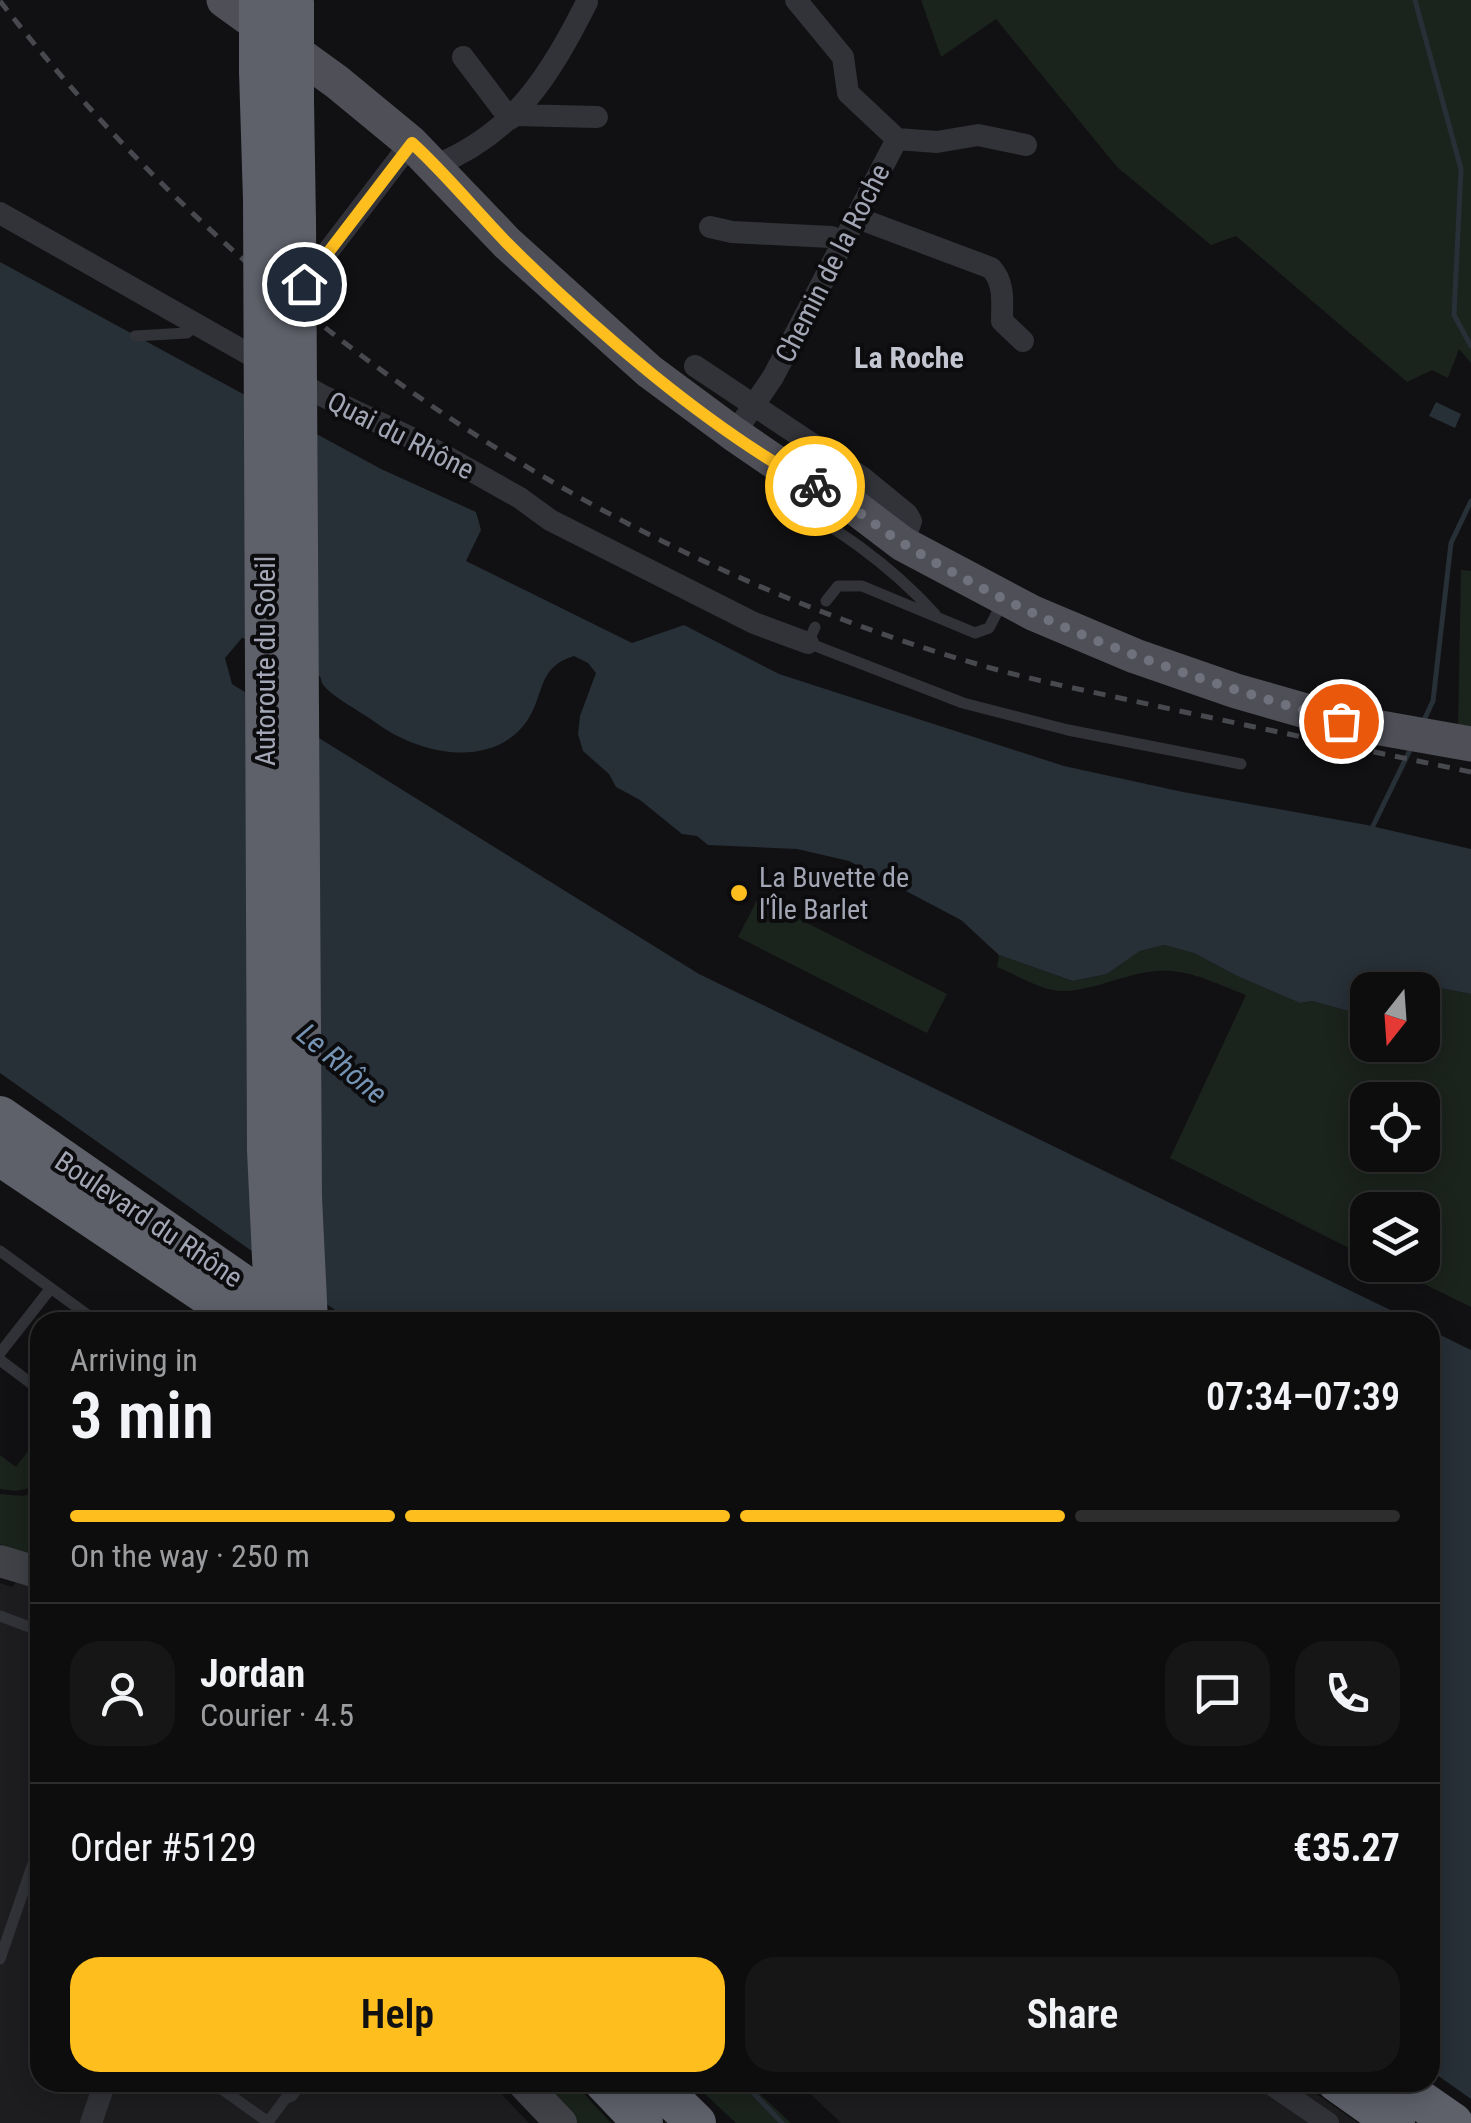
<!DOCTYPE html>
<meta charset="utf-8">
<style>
:root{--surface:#0d0d0e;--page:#161617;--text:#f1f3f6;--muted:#9a9c9e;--line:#2d2d2e;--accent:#febe1e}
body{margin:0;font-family:"Roboto Condensed",sans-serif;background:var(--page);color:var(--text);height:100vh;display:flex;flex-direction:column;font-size:38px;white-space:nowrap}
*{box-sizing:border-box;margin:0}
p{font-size:32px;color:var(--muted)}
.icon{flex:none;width:55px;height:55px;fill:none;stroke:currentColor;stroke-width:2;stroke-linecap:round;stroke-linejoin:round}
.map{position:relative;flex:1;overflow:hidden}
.panel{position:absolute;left:30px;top:1312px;width:1410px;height:780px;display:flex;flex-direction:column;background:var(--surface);border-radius:30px;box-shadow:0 5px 25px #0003,0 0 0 2px var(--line)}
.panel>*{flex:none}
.needle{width:65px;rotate:197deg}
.tools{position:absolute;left:1350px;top:972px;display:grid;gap:20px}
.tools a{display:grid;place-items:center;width:90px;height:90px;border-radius:20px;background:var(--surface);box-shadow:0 5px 25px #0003,0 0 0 2px var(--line);font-size:50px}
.pin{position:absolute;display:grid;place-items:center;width:85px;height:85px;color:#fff;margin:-42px;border:5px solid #fff;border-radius:50%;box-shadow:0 2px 10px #0007}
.courier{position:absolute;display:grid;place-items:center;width:100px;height:100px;margin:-50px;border:8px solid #febe1e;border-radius:50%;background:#fff;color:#222;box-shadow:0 2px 12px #0007}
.overview em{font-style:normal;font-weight:600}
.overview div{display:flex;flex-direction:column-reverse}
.overview{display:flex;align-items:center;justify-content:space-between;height:170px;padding:0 40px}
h1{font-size:65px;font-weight:600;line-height:75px}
.bar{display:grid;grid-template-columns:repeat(4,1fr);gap:15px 10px;align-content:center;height:120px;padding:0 40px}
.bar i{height:12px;border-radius:8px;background:var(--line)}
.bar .selected{background:var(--accent)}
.bar p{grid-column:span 4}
.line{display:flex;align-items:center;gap:25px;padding:0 40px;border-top:2px solid var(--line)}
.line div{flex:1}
.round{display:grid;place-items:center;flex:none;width:105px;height:105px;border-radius:30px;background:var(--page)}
.primary-button{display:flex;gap:20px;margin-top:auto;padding:20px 40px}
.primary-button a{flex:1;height:115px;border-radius:30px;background:var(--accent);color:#111;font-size:40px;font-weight:600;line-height:115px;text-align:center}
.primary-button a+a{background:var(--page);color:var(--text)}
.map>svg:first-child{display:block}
.built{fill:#1d1d20}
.green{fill:#1b231d;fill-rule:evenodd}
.water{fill:#272f37}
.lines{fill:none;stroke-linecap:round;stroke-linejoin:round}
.stream{stroke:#272f37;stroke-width:5}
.lane{stroke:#323338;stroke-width:11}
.street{stroke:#323338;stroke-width:22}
.secondary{stroke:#404248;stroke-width:32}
.primary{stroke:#4e4f57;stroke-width:35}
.highway{stroke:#5e606a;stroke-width:40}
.rail{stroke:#47494f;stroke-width:5;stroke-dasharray:12 10;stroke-linecap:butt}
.highway-bridge{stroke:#5e606a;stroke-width:40}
.done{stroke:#6f727c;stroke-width:10;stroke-dasharray:0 18}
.route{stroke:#febe1e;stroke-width:12}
.poi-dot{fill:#febe1e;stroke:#0c0c0e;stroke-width:4}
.labels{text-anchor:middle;stroke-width:8;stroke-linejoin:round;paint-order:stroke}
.street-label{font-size:28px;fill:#a2a6b5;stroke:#0c0c0e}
.poi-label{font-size:28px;fill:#a2a6b5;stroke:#0c0c0e;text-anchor:start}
.neighbourhood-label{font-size:30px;font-weight:bold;fill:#c3c6d0;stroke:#0c0c0e}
.water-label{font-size:30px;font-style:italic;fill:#7593b3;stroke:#0c0c0e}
</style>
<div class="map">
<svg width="1471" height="2123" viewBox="0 0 1471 2123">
<rect width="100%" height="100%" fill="#111113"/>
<path class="built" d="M40,1543V2082L491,2083L529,2123H0V1583L12,1587L35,1557Z
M799,2083H1301L1358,2123H841Z"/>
<path class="green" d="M921,0H1471V363L1459,349L1448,378L1432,370L1407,382L1236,236L1211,245L1117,167L996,19L941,57Z
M1461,570L1471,571V729L1458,727Z
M758,898L947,994L927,1033L738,937Z
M1164,945L1194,953L1237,976L1300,1003L1312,1001L1367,1016L1368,1045H1422V990H1419L1423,985L1471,994V1307L1385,1265H1422V1210H1368L1367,1257L1170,1158L1246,995C1222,986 1197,973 1171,971C1133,968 1101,990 1063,991C1041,991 1017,975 997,967L999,955L1073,981L1107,974L1140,951ZM1368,1100H1422V1155H1368Z
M40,1435V1486L15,1491L0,1489V1455L16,1467Z
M40,1491V1543L35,1557L0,1544V1494L23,1496Z
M538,2083H574L611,2123H575Z
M693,2083H748L791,2123H736Z"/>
<path class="water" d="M0,262L381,469L476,512L481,530L466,561L632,643L684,625L779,674L1064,766L1183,792L1367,825L1471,849V994L1424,985L1419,990H1368L1367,1016L1312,1001L1300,1003L1237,976L1194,953L1164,945L1140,951L1107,974L1073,981L999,955L961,920L849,861L797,849L708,845L697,836L682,834L640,800L616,787L609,774L583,751L578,734L580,716L596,673L588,663L574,656C537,667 545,694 527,721C492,771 417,754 375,722C364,714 332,696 325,687C318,679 325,681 317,674C298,656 268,641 242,638L225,658L232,684L699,974L1415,1322H352L0,1073Z
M1436,402L1461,414L1455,428L1429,416Z
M1430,1330L1471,1350V2099L1430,2070Z"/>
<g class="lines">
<path class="stream" d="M1415,0L1461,169L1454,315L1471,346
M1424,720L1433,701L1451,543L1471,501
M1372,828L1411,748
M743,2082L782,2123"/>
<path class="lane" d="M135,336L187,333L197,324
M771,489C834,528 884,558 935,614
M826,601L838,586H862L975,633L989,628L1002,603
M815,627L808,643L963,703L1068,730L1241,764
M0,1251L89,1316L87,1322
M0,1353L51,1288
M0,1360L40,1390
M0,1616L40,1631
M0,1959L40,1843
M212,2082L268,2122L285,2099L292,2096
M283,2082L292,2096L302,2082"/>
<path class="street" d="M463,57L510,119
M514,115L597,117
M897,139L937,142L978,135L1026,145
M436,165C515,133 550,75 587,2
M0,213L323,396L424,444L520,498L550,520L754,623L808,643
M855,217L991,268C1005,283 1002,302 1002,321L1023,341
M710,227L732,232L831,237L841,241
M303,284L411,143
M695,366L863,478L907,514L911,521L903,544
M734,434L773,377L897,139L848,93L843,57L796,0
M1268,2082L1328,2123
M91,2123L105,2082"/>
<path class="secondary" d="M0,1561L40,1573
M522,2082L561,2123"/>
<path class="primary" d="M224,0L337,82L411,143L507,243L649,371L734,434L791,473L849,503L903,544L1033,613L1135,656L1236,691L1341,721L1471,744"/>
<path class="highway" d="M259,71L263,200
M294,100L296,222
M0,1116L297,1322
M0,1156L247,1322
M604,2082L643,2123
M654,2082L696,2123
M1337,2082L1395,2123
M1394,2082L1453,2123"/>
<path class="rail" d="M0,1C243,315 595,554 977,664C1034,681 1094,692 1152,705C1258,728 1365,750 1471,772"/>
<path class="highway-bridge" d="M259,71V0
M294,100V3
M263,200L267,1150L275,1322
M296,222L302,1197L308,1322"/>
</g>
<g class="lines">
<path class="done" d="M815,486C849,501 873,525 904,544C930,560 957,575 984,589C1097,648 1218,686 1341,721"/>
<path class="route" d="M304,284L412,143C446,174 475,210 507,243C593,329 709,429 815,486"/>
</g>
<circle class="poi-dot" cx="739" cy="893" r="10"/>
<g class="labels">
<g class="street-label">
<text transform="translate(832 263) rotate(-63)" y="10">Chemin de la Roche</text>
<text transform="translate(401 435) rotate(27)" y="10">Quai du Rhône</text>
<text transform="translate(265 661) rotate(-90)" y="10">Autoroute du Soleil</text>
<text transform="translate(149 1219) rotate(34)" y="10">Boulevard du Rhône</text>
</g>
<g class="poi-label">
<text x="759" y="887">La Buvette de<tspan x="759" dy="32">l'Île Barlet</tspan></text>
</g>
<g class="neighbourhood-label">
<text x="909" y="368">La Roche</text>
</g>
<g class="water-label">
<text transform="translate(342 1064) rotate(40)" y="10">Le Rhône</text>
</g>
</g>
</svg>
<div class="tools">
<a><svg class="needle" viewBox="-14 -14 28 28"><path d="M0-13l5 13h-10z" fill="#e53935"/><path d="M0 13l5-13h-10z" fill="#9a9c9e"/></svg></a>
<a><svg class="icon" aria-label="locate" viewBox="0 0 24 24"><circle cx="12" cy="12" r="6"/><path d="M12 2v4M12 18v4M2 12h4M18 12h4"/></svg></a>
<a><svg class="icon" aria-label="layers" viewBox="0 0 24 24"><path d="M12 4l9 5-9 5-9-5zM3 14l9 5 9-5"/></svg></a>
</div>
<div class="pin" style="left:1341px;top:721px;background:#ea580c"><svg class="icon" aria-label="bag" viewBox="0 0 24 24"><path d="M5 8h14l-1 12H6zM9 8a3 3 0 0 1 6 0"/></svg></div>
<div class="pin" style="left:304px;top:284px;background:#1f2937"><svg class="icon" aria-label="home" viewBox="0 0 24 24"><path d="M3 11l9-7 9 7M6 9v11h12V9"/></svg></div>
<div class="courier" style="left:815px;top:486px"><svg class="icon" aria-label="bike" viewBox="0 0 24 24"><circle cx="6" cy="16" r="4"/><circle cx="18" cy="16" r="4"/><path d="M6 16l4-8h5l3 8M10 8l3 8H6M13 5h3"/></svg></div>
<section class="panel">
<div class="overview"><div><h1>3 min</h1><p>Arriving in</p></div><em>07:34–07:39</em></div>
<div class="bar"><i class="selected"></i><i class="selected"></i><i class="selected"></i><i></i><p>On the way · 250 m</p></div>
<div class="line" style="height:180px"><a class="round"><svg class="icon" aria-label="person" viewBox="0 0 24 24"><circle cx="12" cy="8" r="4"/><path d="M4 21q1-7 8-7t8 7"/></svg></a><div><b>Jordan</b><p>Courier · 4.5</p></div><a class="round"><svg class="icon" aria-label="chat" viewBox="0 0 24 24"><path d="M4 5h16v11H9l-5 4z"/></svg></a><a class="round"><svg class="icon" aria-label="phone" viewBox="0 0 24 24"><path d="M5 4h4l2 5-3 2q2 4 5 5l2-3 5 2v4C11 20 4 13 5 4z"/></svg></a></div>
<div class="line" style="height:130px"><div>Order #5129</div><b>€35.27</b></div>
<div class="primary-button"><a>Help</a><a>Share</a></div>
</section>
</div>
